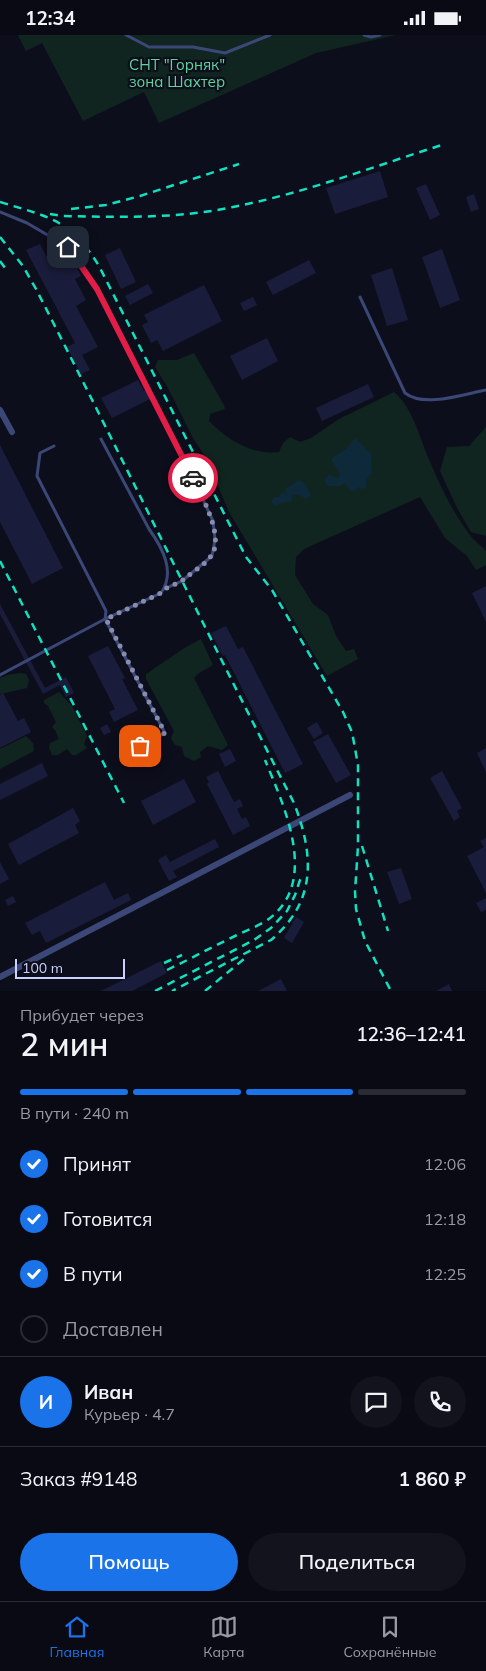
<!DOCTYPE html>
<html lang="ru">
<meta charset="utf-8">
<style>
:root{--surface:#0a0a15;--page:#13131e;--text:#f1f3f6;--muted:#999aa0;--line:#2a2b34;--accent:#1a73e8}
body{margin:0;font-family:Mulish,sans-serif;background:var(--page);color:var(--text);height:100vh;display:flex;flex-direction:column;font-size:19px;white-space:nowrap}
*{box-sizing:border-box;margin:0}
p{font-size:16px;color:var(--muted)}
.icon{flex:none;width:28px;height:28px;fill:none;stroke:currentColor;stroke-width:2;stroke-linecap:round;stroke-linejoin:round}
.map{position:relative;height:956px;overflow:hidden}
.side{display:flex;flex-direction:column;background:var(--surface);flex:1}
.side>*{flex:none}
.scale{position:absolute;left:15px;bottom:12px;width:110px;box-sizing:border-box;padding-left:5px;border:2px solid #cbd2fb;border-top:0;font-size:14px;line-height:18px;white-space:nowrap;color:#cbd2fb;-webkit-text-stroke:4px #0d0e1c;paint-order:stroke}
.pin{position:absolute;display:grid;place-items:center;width:42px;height:42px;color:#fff;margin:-21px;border-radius:10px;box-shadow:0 2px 8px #0006}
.courier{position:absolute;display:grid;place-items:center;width:50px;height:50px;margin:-25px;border:4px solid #e11d48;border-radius:50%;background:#fff;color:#222;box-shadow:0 1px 6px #0007}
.headline em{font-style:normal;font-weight:600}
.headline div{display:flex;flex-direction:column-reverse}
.headline{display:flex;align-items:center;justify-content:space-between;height:85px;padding:0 20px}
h1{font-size:32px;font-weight:600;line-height:38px}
.bar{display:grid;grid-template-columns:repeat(4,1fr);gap:8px 5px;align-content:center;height:60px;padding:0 20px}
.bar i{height:6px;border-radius:4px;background:var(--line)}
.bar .selected{background:var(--accent)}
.bar p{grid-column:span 4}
.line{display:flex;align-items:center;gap:12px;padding:0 20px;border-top:1px solid var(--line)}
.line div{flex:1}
.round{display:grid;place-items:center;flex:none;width:52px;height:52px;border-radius:26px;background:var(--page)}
ol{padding:0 20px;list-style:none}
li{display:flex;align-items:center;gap:15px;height:55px}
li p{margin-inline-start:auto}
li .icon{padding:5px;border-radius:50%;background:var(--accent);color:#fff;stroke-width:4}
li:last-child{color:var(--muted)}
li i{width:28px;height:28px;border:2px solid var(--line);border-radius:50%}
.action{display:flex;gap:10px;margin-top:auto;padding:10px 20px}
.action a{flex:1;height:58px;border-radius:30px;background:var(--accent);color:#fff;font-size:20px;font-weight:600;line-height:58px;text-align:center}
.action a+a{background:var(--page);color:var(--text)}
.status{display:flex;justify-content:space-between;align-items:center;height:35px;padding:0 25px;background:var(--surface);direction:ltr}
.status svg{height:14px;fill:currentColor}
.tabs{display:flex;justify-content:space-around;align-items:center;height:70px;border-top:1px solid var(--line);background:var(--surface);font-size:14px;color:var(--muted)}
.tabs a{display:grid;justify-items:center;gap:2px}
.tabs .selected{color:var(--accent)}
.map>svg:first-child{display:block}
.green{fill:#10251f}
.water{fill:#0e2a3a}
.building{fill:#1a1c3b}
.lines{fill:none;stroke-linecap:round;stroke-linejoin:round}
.lane{stroke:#3b4877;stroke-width:3}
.street{stroke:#3b4877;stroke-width:6}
.rail{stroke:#10e2c0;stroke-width:2.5;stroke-dasharray:8 6;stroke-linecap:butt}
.done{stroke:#888dad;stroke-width:5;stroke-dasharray:0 9}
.route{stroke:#e11d48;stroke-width:6}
.labels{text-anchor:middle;stroke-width:4.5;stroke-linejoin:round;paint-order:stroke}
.park-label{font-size:15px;fill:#5ed598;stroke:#0d0e1c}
</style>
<div class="status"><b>12:34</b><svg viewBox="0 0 49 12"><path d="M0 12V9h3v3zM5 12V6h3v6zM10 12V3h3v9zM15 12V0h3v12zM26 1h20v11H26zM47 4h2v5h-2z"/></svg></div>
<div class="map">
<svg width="486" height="956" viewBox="0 0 486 956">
<rect width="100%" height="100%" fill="#0d0e1c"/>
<path class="green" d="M18,0H396L316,18L159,88L144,57L83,86L42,8L26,16Z
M194,318L224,370L225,374L210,379L209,386C228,405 251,420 279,417L283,408L290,402L300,407L311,403L339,384L394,357C414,374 420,405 431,429C440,451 455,481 470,500C474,506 481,510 486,516V530L476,535L467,521L445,503L420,462L304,514L296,522L295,540L313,569L328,580L336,601L346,616L354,614L358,624L327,641L229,477L206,423L193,403L168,353L155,332L158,325H177Z
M486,392V501L471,497L457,473L440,436L447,412L469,411Z
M201,604L213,630L199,638L194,643L228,710L222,715L208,711L200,717L201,722L194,726L184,721L182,712L175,710L171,703L174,696L146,644V639L186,612Z
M20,638L26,639L29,645L27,653L0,659V643L7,640Z
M59,657L72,671L87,701L84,709L87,713L76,720H72L67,714L58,720H52L49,713L50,708L59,704L55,695L52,692L56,687L48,671L44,668V665Z
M26,701L33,708L34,716L0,734V714Z"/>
<path class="water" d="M355,403L371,419L372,438L367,443L366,453L362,454L358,452L356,455L351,456L345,448L340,451H327L325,447V443L329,440L337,443L340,441C339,433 332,430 332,423L347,413Z
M299,445L305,449L311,460L306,464L297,459L291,460L292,465C287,468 280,467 275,471L271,467L275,462H279L282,457L286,459L285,454Z"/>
<path class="building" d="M380,136L388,162L335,179L326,153Z
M426,149L440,180L430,185L416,153Z
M474,159L479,174L471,177L466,162Z
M40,209L51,230L71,220L81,241L75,244L86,265L76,271L98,312L82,320L90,335L81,339L67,312L75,308L26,215Z
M120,213L136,247L121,254L105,220Z
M442,214L460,265L440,273L422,222Z
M309,225L316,238L273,260L266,247Z
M392,233L408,285L387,291L371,240Z
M148,249L153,258L130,270L125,261Z
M204,250L222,286L163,316L157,305L151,308L142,290L148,287L144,280Z
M253,262L257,270L244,276L240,268Z
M267,303L278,326L242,345L230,321Z
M138,345L144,356L148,355L152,363L112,383L101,363Z
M368,349L374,362L322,386L316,373Z
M0,410L63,533L32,549L0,487Z
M486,551V587L472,558Z
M0,569L45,653L66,642L74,658L66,662L60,650L43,659L0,579Z
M226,591L238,614L243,612L303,729L285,738L225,620L223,621L211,598Z
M108,611L125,643L122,644L138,675L114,687L109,677L115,674L88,621Z
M3,658L18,686L24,683L31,697L0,713V660Z
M317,687L323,698L314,704L307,693Z
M107,689L111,697L104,700L100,693Z
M328,699L351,740L336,748L313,707Z
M486,713V737L477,718Z
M230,714L236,726L225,732L219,719Z
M42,728L48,741L0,765V749Z
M218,736L234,767L240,764L243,771L237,774L242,784L246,782L250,791L233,800L207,749L209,747L206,742Z
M442,736L462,773L457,776L460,782L454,786L430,743Z
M184,744L196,767L153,790L141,766Z
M73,773L80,786L75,790L79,798L19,830L8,809Z
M486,803V858L467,821L484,812L480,806Z
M215,804L219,812L173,836L177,842L169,846L158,825L166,820L170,827Z
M0,827L9,844L0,849Z
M401,833L412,864L399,869L387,837Z
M105,847L114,865L128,858L131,865L46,908L40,896L32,900L25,888Z
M13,861L16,867L8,871L5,865Z
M486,863V875L481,877L476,868Z
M296,882L304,887L292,908L284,903Z
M161,926L167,938L132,956H101Z
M281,944L287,956H258Z
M449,949L452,956H436Z"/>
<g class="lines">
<path class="lane" d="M126,0L149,12H193L225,18L270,0
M364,0L371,2L380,0
M0,177L27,188L68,212L97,254L185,426L213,486L215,505L212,521L182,546L164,554
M360,262L405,358C424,373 464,359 486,355
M54,411L40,418L37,441L106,576L105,584L161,558C176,537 162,512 149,494L101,404
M0,640L105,584L165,698L140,711"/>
<path class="street" d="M0,375L12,397
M0,942L350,760"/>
<path class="rail" d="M0,167C49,182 70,184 99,231L246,522L272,555L343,677L352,697L358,730V811L355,857L356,874L365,906L391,956
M71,174L106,170L140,161L239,129
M50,179L62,181C119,182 178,184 233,172C305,158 375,131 445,109
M0,202L23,231L36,254C123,424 206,597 294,768C314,820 317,866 271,905L172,956
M0,226L8,237
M0,526L124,768
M362,811L388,896
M164,928L182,920
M167,935C190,924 212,912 235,901C245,896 256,892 266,886C321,849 284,771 265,725
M155,956L254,905L271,893L287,876L295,860L301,842
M205,956L244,924"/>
</g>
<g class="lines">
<path class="done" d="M140,711L165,698L106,584L161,558C166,551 177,550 184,544C192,537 205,530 211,521C225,502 202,462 193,443"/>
<path class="route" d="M68,212L97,254L193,443"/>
</g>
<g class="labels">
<g class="park-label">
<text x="177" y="35">СНТ "Горняк"<tspan x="177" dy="17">зона Шахтер</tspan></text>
</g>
</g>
</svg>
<div class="scale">100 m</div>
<div class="pin" style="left:140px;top:711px;background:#ea580c"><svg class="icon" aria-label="bag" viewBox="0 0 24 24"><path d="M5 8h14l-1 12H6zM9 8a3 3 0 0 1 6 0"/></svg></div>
<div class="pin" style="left:68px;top:212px;background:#1f2937"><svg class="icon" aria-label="home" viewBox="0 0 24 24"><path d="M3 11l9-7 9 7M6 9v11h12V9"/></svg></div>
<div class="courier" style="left:193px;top:443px"><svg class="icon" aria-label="car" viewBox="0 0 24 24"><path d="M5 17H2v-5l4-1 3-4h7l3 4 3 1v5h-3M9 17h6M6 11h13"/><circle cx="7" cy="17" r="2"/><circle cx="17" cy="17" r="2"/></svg></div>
</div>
<section class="side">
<div class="headline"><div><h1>2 мин</h1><p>Прибудет через</p></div><em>12:36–12:41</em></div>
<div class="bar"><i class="selected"></i><i class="selected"></i><i class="selected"></i><i></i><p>В пути · 240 m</p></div>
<ol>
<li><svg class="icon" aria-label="check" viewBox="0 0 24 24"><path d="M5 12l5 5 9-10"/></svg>Принят<p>12:06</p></li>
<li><svg class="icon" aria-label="check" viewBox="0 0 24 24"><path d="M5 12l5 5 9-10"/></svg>Готовится<p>12:18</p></li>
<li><svg class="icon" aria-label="check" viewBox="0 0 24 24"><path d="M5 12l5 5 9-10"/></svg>В пути<p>12:25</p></li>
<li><i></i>Доставлен</li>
</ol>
<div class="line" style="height:90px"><b class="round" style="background:var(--accent);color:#fff">И</b><div><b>Иван</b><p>Курьер · 4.7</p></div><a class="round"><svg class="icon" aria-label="chat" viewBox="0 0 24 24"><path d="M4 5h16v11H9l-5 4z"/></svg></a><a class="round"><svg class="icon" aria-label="phone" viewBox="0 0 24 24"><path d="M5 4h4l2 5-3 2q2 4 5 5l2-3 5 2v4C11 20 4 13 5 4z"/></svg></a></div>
<div class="line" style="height:65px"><div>Заказ #9148</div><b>1 860 ₽</b></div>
<div class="action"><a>Помощь</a><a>Поделиться</a></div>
</section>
<nav class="tabs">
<a class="selected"><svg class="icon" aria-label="home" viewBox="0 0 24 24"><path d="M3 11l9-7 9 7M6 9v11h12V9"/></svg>Главная</a>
<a><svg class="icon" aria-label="map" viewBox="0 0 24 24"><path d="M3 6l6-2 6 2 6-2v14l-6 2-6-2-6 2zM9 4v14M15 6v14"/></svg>Карта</a>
<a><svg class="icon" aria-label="saved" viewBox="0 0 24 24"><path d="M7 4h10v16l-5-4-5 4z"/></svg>Сохранённые</a>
</nav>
